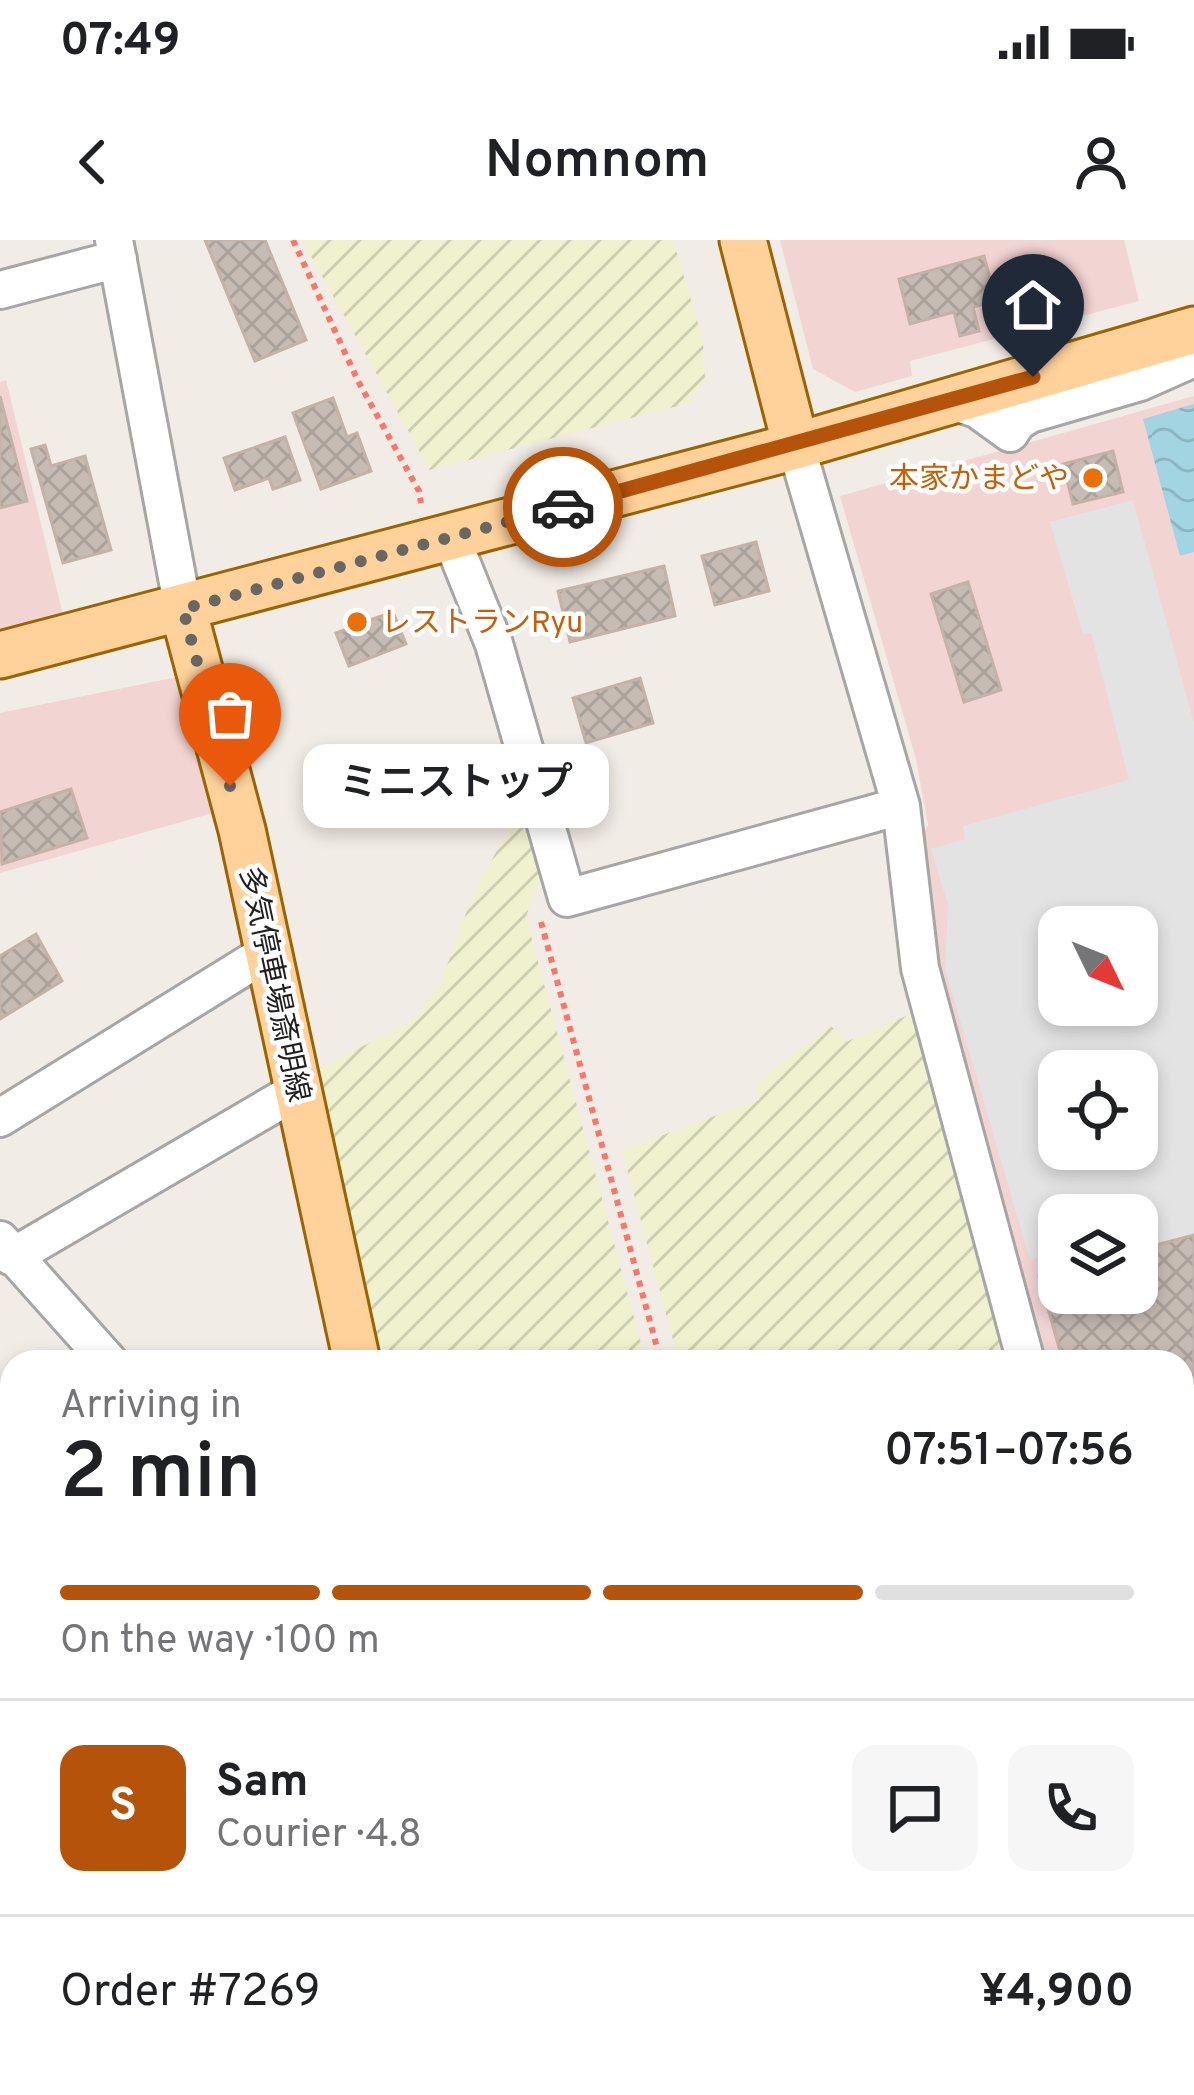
<!DOCTYPE html>
<meta charset="utf-8">
<style>
:root{--surface:#fff;--page:#f6f6f6;--text:#202124;--muted:#757577;--line:#e0e0e0;--accent:#b45309}
body{margin:0;font-family:Overpass,"Noto Sans JP",sans-serif;background:var(--page);color:var(--text);height:100vh;display:flex;flex-direction:column;font-size:45px;white-space:nowrap}
*{box-sizing:border-box;margin:0}
p{font-size:39px;color:var(--muted)}
.icon{flex:none;width:66px;height:66px;fill:none;stroke:currentColor;stroke-width:2;stroke-linecap:round;stroke-linejoin:round}
.map{position:relative;flex:1;overflow:hidden}
.drawer{position:absolute;left:0px;top:1110px;width:1194px;height:747px;display:flex;flex-direction:column;background:var(--surface);border-radius:36px 36px 0 0;box-shadow:0 6px 18px #0003}
.drawer>*{flex:none}
.needle{width:78px;rotate:133deg}
.controls{position:absolute;left:1038px;top:666px;display:grid;gap:24px}
.controls a{display:grid;place-items:center;width:120px;height:120px;border-radius:24px;background:var(--surface);box-shadow:0 6px 18px #0003;font-size:60px}
.pin{position:absolute;display:grid;place-items:center;width:102px;height:102px;color:#fff;margin:-123px -51px;border-radius:50% 50% 50% 0;rotate:-45deg;box-shadow:0 0 12px #0007}
.pin .icon{rotate:45deg}
.courier{position:absolute;display:grid;place-items:center;width:120px;height:120px;margin:-60px;border:9px solid #b45309;border-radius:50%;background:#fff;color:#222;box-shadow:0 3px 15px #0007}
.bubble{position:absolute;height:84px;border-radius:24px;background:var(--surface);box-shadow:0 6px 18px #0003;font-size:39px;font-weight:600;line-height:84px;text-align:center}
.summary em{font-style:normal;font-weight:600}
.summary div{display:flex;flex-direction:column-reverse}
.summary{display:flex;align-items:center;justify-content:space-between;height:204px;padding:0 60px}
h1{font-size:78px;font-weight:600;line-height:90px}
.bar{display:grid;grid-template-columns:repeat(4,1fr);gap:18px 12px;align-content:center;height:144px;padding:0 60px}
.bar i{height:15px;border-radius:9px;background:var(--line)}
.bar .selected{background:var(--accent)}
.bar p{grid-column:span 4}
.line{display:flex;align-items:center;gap:30px;padding:0 60px;border-top:3px solid var(--line)}
.line div{flex:1}
.round{display:grid;place-items:center;flex:none;width:126px;height:126px;border-radius:24px;background:var(--page)}
.status{display:flex;justify-content:space-between;align-items:center;height:84px;padding:0 60px;background:var(--surface);direction:ltr}
.status svg{height:33px;fill:currentColor}
header{display:flex;justify-content:space-between;align-items:center;height:156px;padding:0 60px;background:var(--surface);font-size:54px;font-weight:600}
.map>svg:first-child{display:block}
.commercial{fill:#f2d4d3;fill-rule:evenodd}
.farmland{fill:url(#farmland-furrows)}
.parking{fill:#e3e3e3;fill-rule:evenodd}
.water{fill:url(#water-waves)}
.building{fill:url(#building-cross-hatch);stroke:#c4b2a6;stroke-width:3}
.lines{fill:none;stroke-linecap:round;stroke-linejoin:round}
.minor-casing{stroke:#a6a6a6;stroke-width:42}
.major-casing{stroke:#9a6400;stroke-width:51}
.path{stroke:#ff7467;stroke-width:6;stroke-dasharray:6 6;stroke-linecap:butt}
.minor{stroke:#fff;stroke-width:36}
.major{stroke:#ffd29b;stroke-width:45}
.done{stroke:#686764;stroke-width:12;stroke-dasharray:0 21.6}
.route{stroke:#b45309;stroke-width:15}
.food-dot{fill:#e8710a;stroke:#fff;stroke-width:4.5}
.labels{text-anchor:middle;stroke-width:9;stroke-linejoin:round;paint-order:stroke}
.food-label{font-size:30px;fill:#c56008;stroke:#fff;text-anchor:end}
.street-label{font-size:30px;fill:#1f1f1f;stroke:#fff}
</style>
<div class="status"><b>07:49</b><svg viewBox="0 0 49 12"><path d="M0 12V9h3v3zM5 12V6h3v6zM10 12V3h3v9zM15 12V0h3v12zM26 1h20v11H26zM47 4h2v5h-2z"/></svg></div>
<header><svg class="icon" aria-label="back" viewBox="0 0 24 24"><path d="M15 5l-7 7 7 7"/></svg>Nomnom<svg class="icon" aria-label="person" viewBox="0 0 24 24"><circle cx="12" cy="8" r="4"/><path d="M4 21q1-7 8-7t8 7"/></svg></header>
<div class="map">
<svg width="1194" height="1855" viewBox="0 0 1194 1855">
<defs>
<pattern id="farmland-furrows" width="10" height="10" patternUnits="userSpaceOnUse" patternTransform="scale(3)"><rect width="10" height="10" fill="#eff1cf"/><path d="M-1 1l2-2M0 10L10 0M9 11l2-2" fill="none" stroke="#ccceb1"/></pattern>
<pattern id="water-waves" width="16" height="10" patternUnits="userSpaceOnUse" patternTransform="scale(3)"><rect width="16" height="10" fill="#a2d4e1"/><path d="M0 5q4-4 8 0t8 0" fill="none" stroke="#8bb6c1"/></pattern>
<pattern id="building-cross-hatch" width="8" height="8" patternUnits="userSpaceOnUse" patternTransform="scale(3)"><rect width="8" height="8" fill="#c6bcb4"/><path d="M0 0l8 8M0 8l8-8" fill="none" stroke="#aaa19a"/></pattern>
</defs>
<rect width="100%" height="100%" fill="#f1ece5"/>
<path class="commercial" d="M780,0H1124L1139,61L910,121L912,136L855,152L813,129Z
M6,140L63,375L0,391V142Z
M1194,156V1342L1182,1345V1122H1040L932,730L934,666L920,598L928,585L916,519L840,256ZM1059,687H1137V765H1059ZM1059,831H1137V909H1059ZM1059,975H1137V1053H1059Z
M177,437L213,573L0,633V473Z"/>
<path class="farmland" d="M302,0H673L703,100L705,139L689,163L430,230Z
M526,568L542,627L526,677L646,1122H380L312,832L412,781L440,745L472,657L517,573Z
M913,773L1007,1122H679L622,910L759,860L756,843L831,786L846,802Z
M1194,1373V1684L1189,1681L1182,1655V1376Z
M1182,1772L1194,1818V1855H875L872,1845H1182Z
M664,1845H842L844,1855H670Z"/>
<path class="parking" d="M1133,260L1194,483V993L1137,1009V975H1059V1013L1030,1020L945,729L948,665L931,609L965,599L963,586L1129,540L1091,393L1083,394L1050,282ZM1059,687H1137V765H1059ZM1059,831H1137V909H1059Z"/>
<path class="water" d="M1194,164V312L1180,316L1143,179Z"/>
<path class="building" d="M205,0H265L306,100L255,121Z
M984,16L996,61L973,67L979,91L960,96L954,72L910,84L899,39Z
M0,156L27,261L0,268Z
M333,158L347,197L357,193L371,231L321,249L293,173Z
M285,197L300,240L273,249L269,238L235,250L224,218Z
M45,205L51,226L85,216L111,310L63,323L31,209Z
M1113,211L1123,252L1073,264L1063,224Z
M756,302L769,351L715,365L702,316Z
M664,326L675,376L570,402L558,351Z
M968,342L1001,450L964,462L931,354Z
M393,372L406,404L349,426L336,393L349,388L346,379L364,373L367,381Z
M640,438L653,483L586,503L573,458Z
M71,549L87,598L2,624L0,572Z
M36,694L62,741L0,779V716Z
M1194,995V1271L1187,1272L1182,1254V1122H1063L1039,1036L1059,1031V1053H1137V1010Z"/>
<g class="lines">
<defs>
<path id="minor" d="M114,0L183,369
M0,50L118,19
M952,161L977,169L1010,193L1017,182L1030,174L1140,142L1194,118
M796,206L901,566L920,728L1026,1122
M451,297L494,404L567,658L901,566
M0,878L268,712
M0,1000L109,1122
M12,1017L298,850
M0,1243L12,1248
M0,1357L12,1362
M1182,1361L1194,1357
M0,1612L12,1582
M1182,1704L1194,1753
M451,1855V1845"/>
<path id="major" d="M743,0L796,206
M183,369L242,590L357,1122
M0,415L796,206L1194,90
M644,1845L650,1855"/>
</defs>
<use href="#minor" class="minor-casing"/>
<use href="#major" class="major-casing"/>
<path class="path" d="M293,0L358,141L419,251L421,263
M541,682L661,1122
M856,1845L859,1855"/>
<use href="#minor" class="minor"/>
<use href="#major" class="major"/>
</g>
<g class="lines">
<path class="done" d="M230,546L183,369L563,267"/>
<path class="route" d="M563,267L1033,137"/>
</g>
<g class="food-dot">
<circle cx="1093" cy="238" r="12"/>
<circle cx="357" cy="382" r="12"/>
</g>
<g class="labels">
<g class="food-label">
<text x="1069" y="248">本家かまどや</text>
<text x="381" y="392" text-anchor="start">レストランRyu</text>
</g>
<g class="street-label">
<text transform="translate(275 744) rotate(78)" y="10">多気停車場斎明線</text>
</g>
</g>
</svg>
<div class="controls">
<a><svg class="needle" viewBox="-14 -14 28 28"><path d="M0-13l5 13h-10z" fill="#e53935"/><path d="M0 13l5-13h-10z" fill="#757577"/></svg></a>
<a><svg class="icon" aria-label="locate" viewBox="0 0 24 24"><circle cx="12" cy="12" r="6"/><path d="M12 2v4M12 18v4M2 12h4M18 12h4"/></svg></a>
<a><svg class="icon" aria-label="layers" viewBox="0 0 24 24"><path d="M12 4l9 5-9 5-9-5zM3 14l9 5 9-5"/></svg></a>
</div>
<div class="pin" style="left:230px;top:546px;background:#ea580c"><svg class="icon" aria-label="bag" viewBox="0 0 24 24"><path d="M5 8h14l-1 12H6zM9 8a3 3 0 0 1 6 0"/></svg></div>
<div class="pin" style="left:1033px;top:137px;background:#1f2937"><svg class="icon" aria-label="home" viewBox="0 0 24 24"><path d="M3 11l9-7 9 7M6 9v11h12V9"/></svg></div>
<div class="courier" style="left:563px;top:267px"><svg class="icon" aria-label="car" viewBox="0 0 24 24"><path d="M5 17H2v-5l4-1 3-4h7l3 4 3 1v5h-3M9 17h6M6 11h13"/><circle cx="7" cy="17" r="2"/><circle cx="17" cy="17" r="2"/></svg></div>
<div class="bubble" style="left:303px;top:504px;width:306px">ミニストップ</div>
<section class="drawer">
<div class="summary"><div><h1>2 min</h1><p>Arriving in</p></div><em>07:51–07:56</em></div>
<div class="bar"><i class="selected"></i><i class="selected"></i><i class="selected"></i><i></i><p>On the way · 100 m</p></div>
<div class="line" style="height:216px"><b class="round" style="background:var(--accent);color:#fff">S</b><div><b>Sam</b><p>Courier · 4.8</p></div><a class="round"><svg class="icon" aria-label="chat" viewBox="0 0 24 24"><path d="M4 5h16v11H9l-5 4z"/></svg></a><a class="round"><svg class="icon" aria-label="phone" viewBox="0 0 24 24"><path d="M5 4h4l2 5-3 2q2 4 5 5l2-3 5 2v4C11 20 4 13 5 4z"/></svg></a></div>
<div class="line" style="height:156px"><div>Order #7269</div><b>¥4,900</b></div>
</section>
</div>
